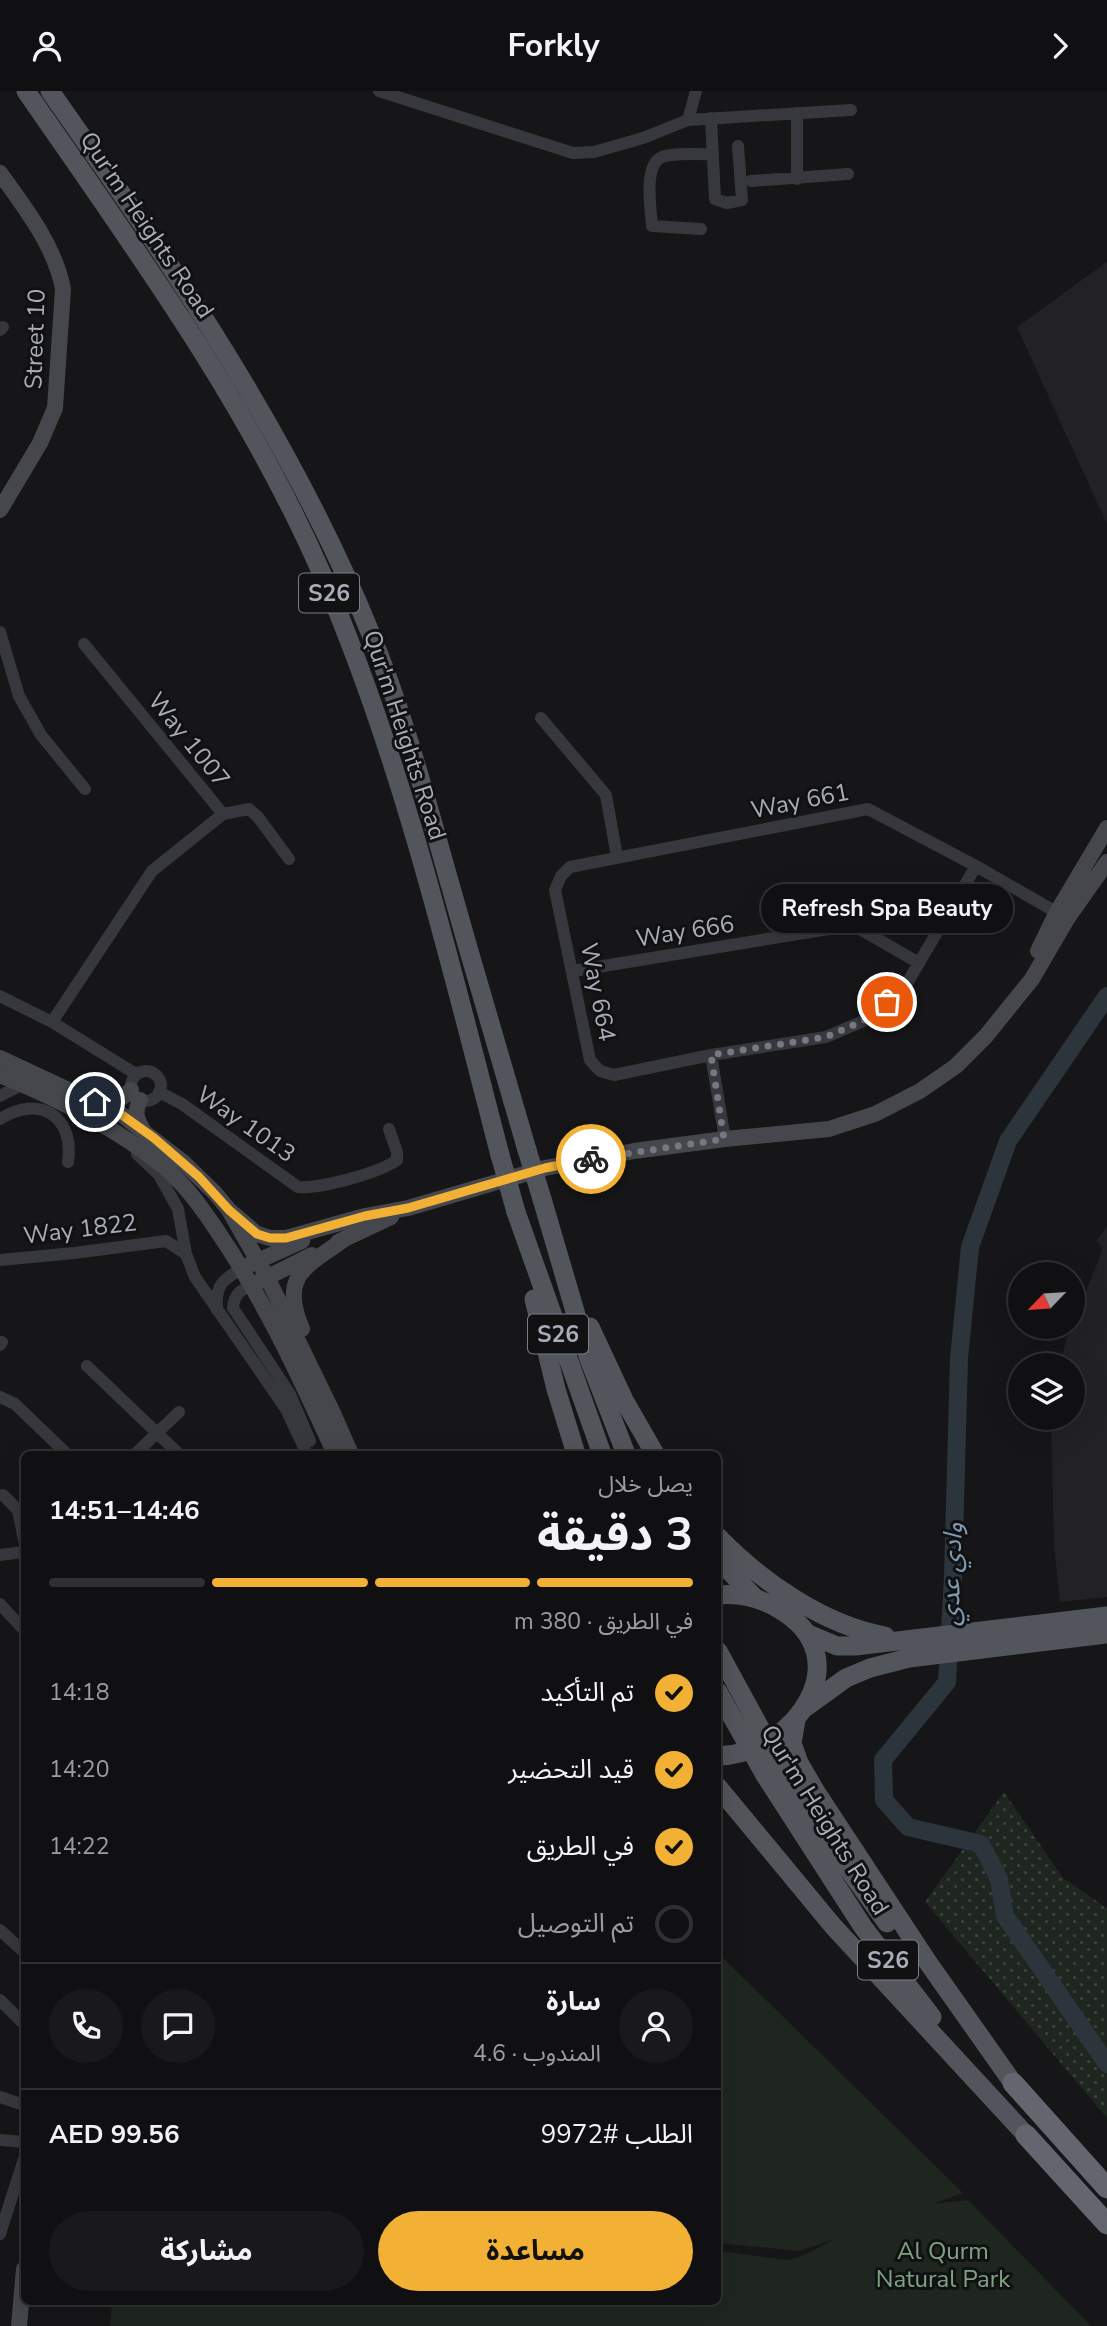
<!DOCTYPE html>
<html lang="ar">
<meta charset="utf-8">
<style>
:root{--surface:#101012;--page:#19191b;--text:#f1f3f6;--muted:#9c9d9f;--line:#303032;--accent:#f2b134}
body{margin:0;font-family:"Nunito Sans","Noto Sans Arabic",sans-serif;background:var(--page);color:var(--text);direction:rtl;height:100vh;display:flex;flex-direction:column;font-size:26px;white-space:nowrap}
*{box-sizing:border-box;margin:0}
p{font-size:23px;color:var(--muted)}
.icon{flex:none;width:38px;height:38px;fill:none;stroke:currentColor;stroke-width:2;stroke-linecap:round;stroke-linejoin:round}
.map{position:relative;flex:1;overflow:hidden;direction:ltr}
.sheet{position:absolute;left:21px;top:1360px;width:700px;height:854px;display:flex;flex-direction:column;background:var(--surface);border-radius:10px;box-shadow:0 7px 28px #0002,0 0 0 2px var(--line);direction:rtl}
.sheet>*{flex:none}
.needle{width:46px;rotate:245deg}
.controls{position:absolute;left:1008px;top:1171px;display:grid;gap:14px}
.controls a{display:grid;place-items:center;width:77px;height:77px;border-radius:50%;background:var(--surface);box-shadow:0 7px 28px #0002,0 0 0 2px var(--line);font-size:35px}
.pin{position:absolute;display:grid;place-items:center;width:60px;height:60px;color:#fff;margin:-30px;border:4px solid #fff;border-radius:50%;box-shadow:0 2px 7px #0007}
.courier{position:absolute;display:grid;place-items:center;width:70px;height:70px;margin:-35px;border:5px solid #f2b134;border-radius:50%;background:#fff;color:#222;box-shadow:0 2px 9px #0007}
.bubble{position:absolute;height:49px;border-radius:24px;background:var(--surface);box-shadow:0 7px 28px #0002,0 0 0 2px var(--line);font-size:23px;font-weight:700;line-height:49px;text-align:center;direction:rtl}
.head em{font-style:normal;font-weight:700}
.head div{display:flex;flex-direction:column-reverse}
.head{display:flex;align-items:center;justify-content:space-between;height:119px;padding:0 28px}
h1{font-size:46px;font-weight:700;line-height:52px}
.bar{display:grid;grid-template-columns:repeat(4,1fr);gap:10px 7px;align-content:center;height:84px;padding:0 28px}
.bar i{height:9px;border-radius:5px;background:var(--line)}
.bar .active{background:var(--accent)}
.bar p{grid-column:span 4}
.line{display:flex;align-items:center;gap:18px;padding:0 28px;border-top:2px solid var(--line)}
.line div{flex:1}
.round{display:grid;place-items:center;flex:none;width:74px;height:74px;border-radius:37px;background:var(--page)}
ol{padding:0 28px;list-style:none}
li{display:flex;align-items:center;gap:21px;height:77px}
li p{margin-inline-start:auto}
li .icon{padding:7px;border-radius:50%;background:var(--accent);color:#111;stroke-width:4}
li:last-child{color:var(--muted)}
li i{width:38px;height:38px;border:4px solid var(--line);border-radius:50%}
.primary-button{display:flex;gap:14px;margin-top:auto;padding:14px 28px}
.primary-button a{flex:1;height:80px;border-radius:42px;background:var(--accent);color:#111;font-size:28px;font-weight:700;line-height:80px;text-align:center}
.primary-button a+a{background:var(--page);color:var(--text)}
header{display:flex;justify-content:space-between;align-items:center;height:91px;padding:0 28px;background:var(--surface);font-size:32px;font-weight:700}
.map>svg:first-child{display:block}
.built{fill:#222225}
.grass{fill:url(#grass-dots)}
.park{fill:#1e261f}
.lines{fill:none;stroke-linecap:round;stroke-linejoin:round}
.river{stroke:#2c353c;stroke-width:18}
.street{stroke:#37383d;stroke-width:12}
.secondary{stroke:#45474d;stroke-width:16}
.primary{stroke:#53555c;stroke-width:19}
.highway{stroke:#63666e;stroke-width:21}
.primary-bridge{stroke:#53555c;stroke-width:19}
.done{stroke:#757880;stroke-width:7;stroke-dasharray:0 12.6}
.route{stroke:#f2b134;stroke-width:9}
.labels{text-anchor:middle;stroke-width:6;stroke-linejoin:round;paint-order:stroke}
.shield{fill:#111113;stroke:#7b7e86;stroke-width:2}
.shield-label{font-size:23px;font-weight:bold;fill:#a8adb8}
.street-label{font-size:24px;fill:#a8adb8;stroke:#111113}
.park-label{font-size:24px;fill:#7fa381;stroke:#111113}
.water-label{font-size:26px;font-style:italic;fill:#7f9bb3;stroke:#111113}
</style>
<header><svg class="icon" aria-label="forward" viewBox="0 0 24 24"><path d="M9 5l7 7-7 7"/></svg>Forkly<svg class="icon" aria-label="person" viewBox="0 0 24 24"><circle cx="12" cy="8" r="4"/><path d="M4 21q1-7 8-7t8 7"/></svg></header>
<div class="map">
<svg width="1107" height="2235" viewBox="0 0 1107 2235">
<defs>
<pattern id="grass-dots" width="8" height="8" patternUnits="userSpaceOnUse" patternTransform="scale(1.75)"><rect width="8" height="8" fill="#1e261f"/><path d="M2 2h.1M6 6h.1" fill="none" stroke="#3c433d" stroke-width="1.8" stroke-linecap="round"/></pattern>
</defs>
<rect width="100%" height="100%" fill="#161618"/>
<path class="built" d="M1107,171V433L1017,236Z
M1107,1135V1506L1060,1511L1054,1453L1051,1327L1073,1326V1274H1060L1066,1249L1100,1166L1102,1157L1097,1150Z"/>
<path class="grass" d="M1004,1701L1063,1787L1107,1817V2027L925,1811Z"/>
<path class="park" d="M718,1862L963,2102L933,2113L968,2109L1091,2235H110L112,2210H718V2160L787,2169L800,2166L835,2148L799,2160L718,2152Z"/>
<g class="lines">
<path class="river" d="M1107,905L1008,1050L970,1156L959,1267L953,1486L947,1591L883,1669L884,1709L908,1736L981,1753L999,1788L1005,1825L1107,1973"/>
<path class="street" d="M379,0L573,62L594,61L643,47L688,29L851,19
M711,27L715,108L727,112L742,109L738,55
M688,29L696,0
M797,88V22
M751,90L848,83
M701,138L652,135C651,118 643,74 662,66C676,61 697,64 713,63
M0,239L3,236
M0,541L19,605L41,644L85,698
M541,627L606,704L617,766
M223,723L249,718L258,726L289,768
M976,775L906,894L868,928L826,946L711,964L614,984L600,980L590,969L555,799L561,785L570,776L868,718L976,775L1063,825
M573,880L853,834L919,872
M0,905L52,931L136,983
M52,931L152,780L223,723L84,553
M711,964L725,1048
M131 995a15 15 0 1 1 30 0a15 15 0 1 1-30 0Z
M159,1001L182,1013L298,1096C320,1098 379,1082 397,1069V1061L389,1038
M0,1005L23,993
M0,1028C39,1003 75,1025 68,1071
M137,1063L159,1084L178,1118L186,1163L195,1186L286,1318L307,1363
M0,1169L74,1162L166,1150L186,1163
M251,1194C240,1200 234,1203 233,1217L290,1303L310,1350
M217,1219C215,1194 222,1189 243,1177
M0,1254L2,1251
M87,1275L179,1363
M0,1306L15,1313L67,1363
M135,1363L179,1321
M3,1404L18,1419L24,1449
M0,1464L24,1461
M0,1513L24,1539
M0,1839L24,1861
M0,1909L24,1933
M0,2006L24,2014
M0,2049L24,2051
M0,2143L24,2068"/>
<path class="secondary" d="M0,82C25,117 55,155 63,198L55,317L40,352L0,419
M1038,860L1057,821L1107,737
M0,967L122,1024L183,1071L215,1102L229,1119L267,1186L332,1320L351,1363
M0,984C57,1007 115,1036 163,1075C185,1093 202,1117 218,1141C265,1210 300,1287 335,1363
M140,1009C134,1021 136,1027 143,1039
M99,1011C114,1012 121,1009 131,999
M229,1119L257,1143L270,1147H286L365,1125L408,1117L545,1077L634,1060L725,1048L829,1038L875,1023L920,1000L956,975L986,945L1032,888L1067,828L1107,771
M338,1151L391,1126
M249,1174L302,1150
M260,1190L312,1164
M302,1238C279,1184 306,1176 346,1147
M19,2235L24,2178"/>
<path class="primary" d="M26,0C133,155 246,309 322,483C402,668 449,868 500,1064
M50,0C170,171 291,346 370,541C404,623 426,709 450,793C475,882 501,971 527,1059
M542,1108L589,1268L626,1363
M516,1121L602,1363
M534,1208L556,1298L576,1363
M590,1236L624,1309L655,1363
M718,1446C761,1490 823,1534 885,1545
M718,1468L754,1506
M718,1504C740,1502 759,1506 779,1518C862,1566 795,1663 718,1665
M808,1543L837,1555H855L1107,1525
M806,1616L846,1587L870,1577L909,1567L1107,1543
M796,1629L792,1652L799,1672L816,1701L927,1870L1013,1992
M778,1670L844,1772L887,1832
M765,1684L863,1836L932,1926
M718,1696L833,1835L1026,2044"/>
<path class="highway" d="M1013,1992L1107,2097
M1026,2044L1107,2133"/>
<path class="primary-bridge" d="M527,1059L542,1108
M500,1064L516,1121
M718,1560L778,1670
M718,1601L765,1684"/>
</g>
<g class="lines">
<path class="done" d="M591,1068L724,1048L711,964L826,946L867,928L887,911"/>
<path class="route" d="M95,1011L122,1024L154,1047L199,1086L229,1119L257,1143L270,1147H286L365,1125L408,1117L545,1077L591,1068"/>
</g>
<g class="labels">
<g class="shield">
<rect x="299" y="482.5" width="60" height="39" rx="5"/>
<rect x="528" y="1223.5" width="60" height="39" rx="5"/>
<rect x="858" y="1849.5" width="60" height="39" rx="5"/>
</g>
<g class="shield-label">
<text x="329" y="510">S26</text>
<text x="558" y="1251">S26</text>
<text x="888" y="1877">S26</text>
</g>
<g class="street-label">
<text transform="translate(147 134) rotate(56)" y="8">Qur'm Heights Road</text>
<text transform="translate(35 248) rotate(-88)" y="8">Street 10</text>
<text transform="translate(405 644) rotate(72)" y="8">Qur'm Heights Road</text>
<text transform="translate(189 649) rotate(51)" y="8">Way 1007</text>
<text transform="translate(800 710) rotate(-11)" y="8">Way 661</text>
<text transform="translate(685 840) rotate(-9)" y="8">Way 666</text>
<text transform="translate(598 901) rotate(79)" y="8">Way 664</text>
<text transform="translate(246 1033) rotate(35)" y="8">Way 1013</text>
<text transform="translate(80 1138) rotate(-7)" y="8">Way 1822</text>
<text transform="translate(825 1729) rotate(58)" y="8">Qur'm Heights Road</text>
</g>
<g class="park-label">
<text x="943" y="2168">Al Qurm<tspan x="943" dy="28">Natural Park</tspan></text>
</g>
<g class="water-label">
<text transform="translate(951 1483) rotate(-88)" y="9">وادي عدي</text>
</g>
</g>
</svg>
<div class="controls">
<a><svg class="needle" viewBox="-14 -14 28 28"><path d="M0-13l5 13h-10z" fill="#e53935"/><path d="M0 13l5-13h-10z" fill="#9c9d9f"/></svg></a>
<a><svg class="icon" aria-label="layers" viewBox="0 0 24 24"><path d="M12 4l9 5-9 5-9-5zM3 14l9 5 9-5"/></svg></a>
</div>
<div class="pin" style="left:887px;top:911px;background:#ea580c"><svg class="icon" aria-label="bag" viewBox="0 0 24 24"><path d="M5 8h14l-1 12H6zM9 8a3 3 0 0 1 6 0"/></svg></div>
<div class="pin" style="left:95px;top:1011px;background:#1f2937"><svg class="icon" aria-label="home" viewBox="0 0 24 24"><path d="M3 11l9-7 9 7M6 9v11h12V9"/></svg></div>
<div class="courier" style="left:591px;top:1068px"><svg class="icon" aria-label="bike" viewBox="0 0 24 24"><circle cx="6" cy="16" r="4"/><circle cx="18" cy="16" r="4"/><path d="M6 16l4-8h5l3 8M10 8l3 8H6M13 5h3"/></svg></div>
<div class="bubble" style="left:761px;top:793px;width:252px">Refresh Spa Beauty</div>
<section class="sheet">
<div class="head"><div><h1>3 دقيقة</h1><p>يصل خلال</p></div><em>14:46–14:51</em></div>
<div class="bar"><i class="active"></i><i class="active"></i><i class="active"></i><i></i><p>في الطريق · 380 m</p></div>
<ol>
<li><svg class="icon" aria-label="check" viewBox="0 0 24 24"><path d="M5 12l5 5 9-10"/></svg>تم التأكيد<p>14:18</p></li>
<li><svg class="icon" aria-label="check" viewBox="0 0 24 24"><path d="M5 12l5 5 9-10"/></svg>قيد التحضير<p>14:20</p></li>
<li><svg class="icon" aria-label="check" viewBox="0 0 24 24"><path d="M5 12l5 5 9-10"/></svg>في الطريق<p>14:22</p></li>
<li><i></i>تم التوصيل</li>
</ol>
<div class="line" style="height:126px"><a class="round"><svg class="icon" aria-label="person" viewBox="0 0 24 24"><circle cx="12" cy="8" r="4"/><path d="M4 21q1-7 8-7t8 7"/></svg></a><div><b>سارة</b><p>المندوب · 4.6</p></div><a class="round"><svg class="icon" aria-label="chat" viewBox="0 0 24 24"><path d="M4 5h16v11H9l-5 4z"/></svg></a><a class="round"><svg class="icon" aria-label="phone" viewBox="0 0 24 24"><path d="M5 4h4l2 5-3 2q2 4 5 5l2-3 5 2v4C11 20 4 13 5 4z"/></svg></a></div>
<div class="line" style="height:91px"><div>الطلب #9972</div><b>AED 99.56</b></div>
<div class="primary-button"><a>مساعدة</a><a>مشاركة</a></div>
</section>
</div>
